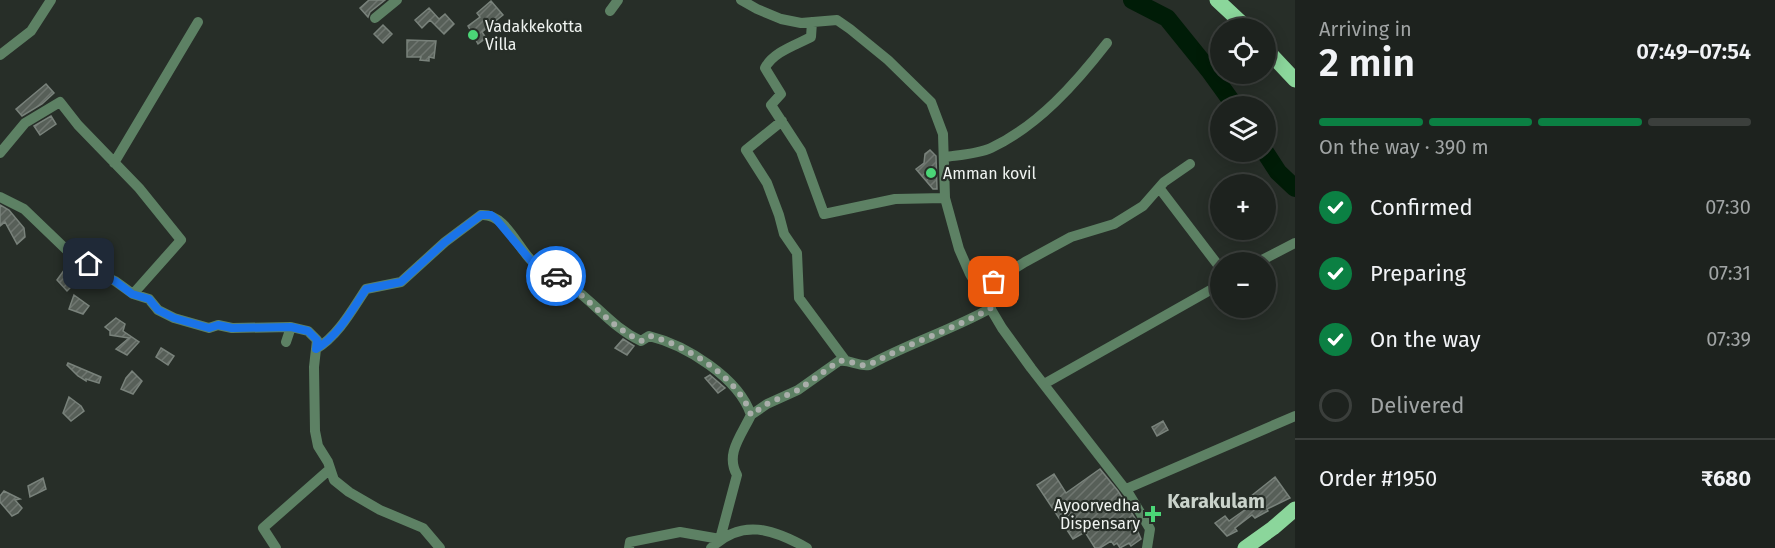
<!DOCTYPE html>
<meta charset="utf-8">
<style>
:root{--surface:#1d221e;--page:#2a2f2b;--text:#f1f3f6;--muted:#a0a4a4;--line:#3b3f3c;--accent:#0b8043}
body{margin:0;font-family:"Fira Sans",sans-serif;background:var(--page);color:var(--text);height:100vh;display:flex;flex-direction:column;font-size:22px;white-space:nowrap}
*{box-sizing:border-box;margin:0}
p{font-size:20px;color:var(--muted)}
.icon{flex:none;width:33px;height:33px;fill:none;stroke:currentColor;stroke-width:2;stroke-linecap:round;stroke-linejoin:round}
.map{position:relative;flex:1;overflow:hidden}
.panel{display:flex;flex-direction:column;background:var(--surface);width:480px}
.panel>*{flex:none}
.tools{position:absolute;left:1210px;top:18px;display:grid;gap:12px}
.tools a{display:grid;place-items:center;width:66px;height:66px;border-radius:50%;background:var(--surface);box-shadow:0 3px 15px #0003,0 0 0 2px var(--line);font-size:30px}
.pin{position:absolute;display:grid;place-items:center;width:51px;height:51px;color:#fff;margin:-26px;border-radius:12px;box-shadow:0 3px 9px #0006}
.courier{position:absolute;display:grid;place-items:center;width:60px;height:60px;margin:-30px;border:4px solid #1a73e8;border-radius:50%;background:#fff;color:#222;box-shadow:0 2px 8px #0007}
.head em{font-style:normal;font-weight:600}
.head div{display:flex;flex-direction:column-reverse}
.head{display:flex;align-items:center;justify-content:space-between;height:102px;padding:0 24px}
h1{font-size:39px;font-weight:600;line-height:45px}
.bar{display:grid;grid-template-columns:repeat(4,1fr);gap:9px 6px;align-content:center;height:72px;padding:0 24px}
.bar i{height:8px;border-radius:4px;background:var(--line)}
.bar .active{background:var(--accent)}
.bar p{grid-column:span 4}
.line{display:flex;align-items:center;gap:15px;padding:0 24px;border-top:2px solid var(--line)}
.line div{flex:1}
ol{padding:0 24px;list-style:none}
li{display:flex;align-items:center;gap:18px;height:66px}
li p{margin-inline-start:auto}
li .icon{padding:6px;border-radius:50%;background:var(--accent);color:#fff;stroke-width:4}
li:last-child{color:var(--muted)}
li i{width:33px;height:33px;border:3px solid var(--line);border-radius:50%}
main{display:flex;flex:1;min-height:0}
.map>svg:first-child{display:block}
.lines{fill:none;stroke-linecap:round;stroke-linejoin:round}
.river{stroke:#001c07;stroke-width:18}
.building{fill:url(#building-hatch);stroke:#79827b;stroke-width:1.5}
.minor{stroke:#5d8164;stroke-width:10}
.primary{stroke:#8bd69b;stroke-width:15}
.done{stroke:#a9aeaa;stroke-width:6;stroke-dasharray:0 10.8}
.route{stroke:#1a73e8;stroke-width:8}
.poi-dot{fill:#4bd677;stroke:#272e28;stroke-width:2}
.labels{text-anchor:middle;stroke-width:4.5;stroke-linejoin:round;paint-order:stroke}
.poi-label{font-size:16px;fill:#eff3f0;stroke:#272e28;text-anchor:start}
.quarter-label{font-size:20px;font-weight:bold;fill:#cad3cb;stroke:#272e28}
</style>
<main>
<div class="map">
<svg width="1295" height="548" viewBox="0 0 1295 548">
<defs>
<pattern id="building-hatch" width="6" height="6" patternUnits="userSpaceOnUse" patternTransform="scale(1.5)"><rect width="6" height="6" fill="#575f58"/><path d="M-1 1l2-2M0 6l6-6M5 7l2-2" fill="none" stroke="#6f7670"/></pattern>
</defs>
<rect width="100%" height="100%" fill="#272e28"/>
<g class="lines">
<path class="river" d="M1132,0L1167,18L1209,70L1235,106
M1265,152L1278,172L1295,188"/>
</g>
<path class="building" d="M369,0H385L370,12L368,17L360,8Z
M491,1L503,15L482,32L486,38L478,44L468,26L480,17L477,13Z
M429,8L439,19L445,14L454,24L444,34L430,20L422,28L415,20Z
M383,25L392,34L383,43L374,34Z
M407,40L436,41L434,58L429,57V61L420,60L421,57H407Z
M46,84L54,93L42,104L22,116L16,109Z
M51,116L56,124L40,135L34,126Z
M930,150L936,156L937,189H933L916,169L924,163L925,154Z
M0,205L9,210L24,228L25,237L17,244L5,222L0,226Z
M65,269L77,281L67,291L57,280Z
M74,295L89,306L83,314L69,309Z
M116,318L125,324L123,331L139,342L127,355L116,349L129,338L110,335V331L105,327Z
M623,339L634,346L627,355L615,348Z
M161,348L174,356L168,365L156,357Z
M68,363L101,377L99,383L86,379V381L78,376L67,365Z
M132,371L142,381L133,394L121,389L126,378Z
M710,375L725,388L718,393L705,378Z
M69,397L81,406L84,411L71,421L63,413Z
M1163,421L1168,430L1157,436L1152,427Z
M1100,469L1118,491L1138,523L1135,525L1141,539L1131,546L1129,543L1120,548L1117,543L1114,545L1111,541L1100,548H1095L1085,532L1073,539L1037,485L1054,474L1066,493Z
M1275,477L1290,498L1267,509L1268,511L1255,518L1252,515L1235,528L1237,531L1227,536L1215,523L1225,516L1229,521L1246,509L1241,504Z
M43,478L46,489L30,497L28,486Z
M4,491L20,499L15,500L22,508L18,513L12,516L0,502V496Z"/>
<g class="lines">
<path class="minor" d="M741,0L757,9L781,19L801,23L837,20L850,29L888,60L931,102L943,134L945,198L959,249L970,274L1002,328L1031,368L1129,494L1150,529L1147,548
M610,11L618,0
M375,18L397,0
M812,22L811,37C796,45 773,52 765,68L781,94L771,105L801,151L824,214L895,199L945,198
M0,55L31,31L51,0
M782,121L746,150L767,183L779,215L784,234L797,253L799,298L845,360
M0,153L25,123L60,102L78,125L139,188L181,240L133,294
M945,157C959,155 978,154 991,148C1038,126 1076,83 1107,43
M114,163L198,22
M1160,189L1221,269
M0,197L24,209L73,256L89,264L101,275L115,281L133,294L149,299L158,310L174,318L209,328L218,325L232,328L291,327L308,331L317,340L314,367L315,431L318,446L328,462L334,480L349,492L380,510L423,528L440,548
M1258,262L1295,243
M980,290L1025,262L1071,237L1114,224L1143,206L1164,182L1190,164
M286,342L291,327
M316,349C338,336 352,310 366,289L401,282L445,242L481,215C504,213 516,244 530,259C540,271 560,277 572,287C597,305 613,328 641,341L649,336C686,345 739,378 751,415L767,404L798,390L839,361C850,359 858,367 869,365C909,343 952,330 991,308
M1044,384L1221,284
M1126,489L1295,416
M276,548L263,528L330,469
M629,548L630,542L680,532L720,539L737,475C725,454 741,436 751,415
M711,548C742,518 773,529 807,548"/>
<path class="primary" d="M1217,0L1247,28
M1266,49L1295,80
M1245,548L1273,528L1295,509"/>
</g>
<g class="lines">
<path class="done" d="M556,276C587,295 608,326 641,341L650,336C686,345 739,378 751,415L767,404L798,390L839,361C850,359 858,367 869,365C909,343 952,330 991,308L980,290L994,282"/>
<path class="route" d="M89,264L101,275L115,281L132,294L149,299L158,310L174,318L209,328L218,325L232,328L291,327L308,331L317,340L316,349C338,336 352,310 366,289L401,282L445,242L481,215H491L496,219L531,261L556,276"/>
</g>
<g class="poi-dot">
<circle cx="473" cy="35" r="6"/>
<circle cx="931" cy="173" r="6"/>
<path d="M1150 505h6v6h6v6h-6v6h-6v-6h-6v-6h6z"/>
</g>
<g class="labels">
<g class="poi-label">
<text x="485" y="32">Vadakkekotta<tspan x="485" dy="18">Villa</tspan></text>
<text x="943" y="179">Amman kovil</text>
<text x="1140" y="511" text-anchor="end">Ayoorvedha<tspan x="1140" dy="18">Dispensary</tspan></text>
</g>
<g class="quarter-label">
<text x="1216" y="508">Karakulam</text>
</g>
</g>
</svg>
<div class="tools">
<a><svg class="icon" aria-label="locate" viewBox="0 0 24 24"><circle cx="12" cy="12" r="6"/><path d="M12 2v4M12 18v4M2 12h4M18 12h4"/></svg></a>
<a><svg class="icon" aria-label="layers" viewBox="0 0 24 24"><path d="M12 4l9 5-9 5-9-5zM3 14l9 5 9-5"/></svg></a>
<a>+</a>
<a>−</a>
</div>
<div class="pin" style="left:994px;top:282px;background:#ea580c"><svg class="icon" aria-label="bag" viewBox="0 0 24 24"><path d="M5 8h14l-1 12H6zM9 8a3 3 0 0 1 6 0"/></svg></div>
<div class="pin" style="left:89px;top:264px;background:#1f2937"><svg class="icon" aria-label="home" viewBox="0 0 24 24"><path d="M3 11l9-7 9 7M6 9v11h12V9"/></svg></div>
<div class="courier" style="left:556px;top:276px"><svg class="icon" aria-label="car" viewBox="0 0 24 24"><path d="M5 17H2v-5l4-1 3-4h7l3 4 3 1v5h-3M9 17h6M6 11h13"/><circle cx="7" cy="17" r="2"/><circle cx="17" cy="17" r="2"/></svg></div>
</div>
<section class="panel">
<div class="head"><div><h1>2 min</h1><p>Arriving in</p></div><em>07:49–07:54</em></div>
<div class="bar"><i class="active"></i><i class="active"></i><i class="active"></i><i></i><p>On the way · 390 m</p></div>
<ol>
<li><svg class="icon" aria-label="check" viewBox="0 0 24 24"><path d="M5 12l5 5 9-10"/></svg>Confirmed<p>07:30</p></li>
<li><svg class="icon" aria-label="check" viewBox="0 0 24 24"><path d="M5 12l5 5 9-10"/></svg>Preparing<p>07:31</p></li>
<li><svg class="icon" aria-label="check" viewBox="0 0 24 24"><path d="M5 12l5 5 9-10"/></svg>On the way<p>07:39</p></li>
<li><i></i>Delivered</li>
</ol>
<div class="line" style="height:78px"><div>Order #1950</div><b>₹680</b></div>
</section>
</main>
